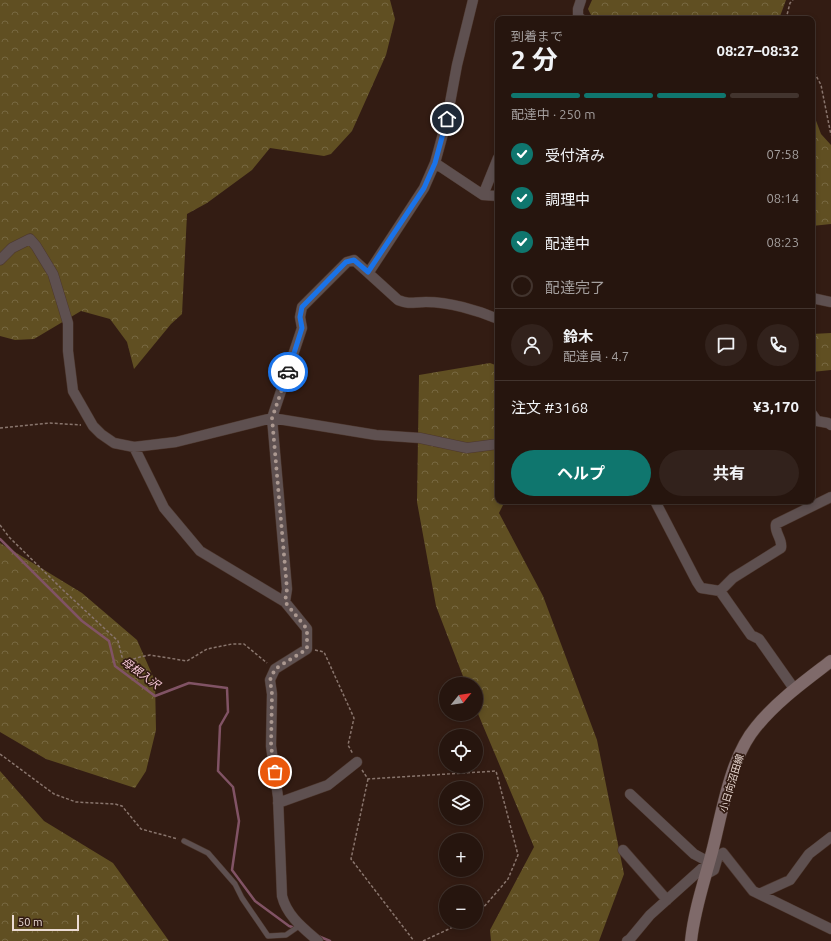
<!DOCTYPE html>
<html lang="ja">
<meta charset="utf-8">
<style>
:root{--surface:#26150e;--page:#32221c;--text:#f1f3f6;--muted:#a49f9e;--line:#42342e;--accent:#0f766e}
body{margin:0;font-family:Ubuntu,"Noto Sans JP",sans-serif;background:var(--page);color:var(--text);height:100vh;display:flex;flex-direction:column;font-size:15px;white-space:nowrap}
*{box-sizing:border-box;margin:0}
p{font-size:13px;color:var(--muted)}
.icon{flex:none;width:22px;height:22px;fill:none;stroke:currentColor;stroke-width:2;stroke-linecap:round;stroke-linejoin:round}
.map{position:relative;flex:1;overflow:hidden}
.sheet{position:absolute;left:495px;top:16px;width:320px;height:488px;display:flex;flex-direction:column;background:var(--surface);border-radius:8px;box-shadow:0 2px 6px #0003,0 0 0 1px var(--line)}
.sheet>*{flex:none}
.needle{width:26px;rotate:60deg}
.tools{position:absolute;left:439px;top:677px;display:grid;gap:8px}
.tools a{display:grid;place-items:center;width:44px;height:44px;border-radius:50%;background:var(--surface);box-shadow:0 2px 6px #0003,0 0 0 1px var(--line);font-size:20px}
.scale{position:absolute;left:12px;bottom:10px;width:67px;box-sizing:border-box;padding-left:4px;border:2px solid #ebdbd4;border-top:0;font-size:11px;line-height:14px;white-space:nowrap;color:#ebdbd4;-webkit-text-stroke:3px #331c13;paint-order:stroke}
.pin{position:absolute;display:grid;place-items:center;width:34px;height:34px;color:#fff;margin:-17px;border:2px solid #fff;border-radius:50%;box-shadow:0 1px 4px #0007}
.courier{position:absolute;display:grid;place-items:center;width:40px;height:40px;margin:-20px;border:3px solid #1a73e8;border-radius:50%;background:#fff;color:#222;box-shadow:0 1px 5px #0007}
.overview em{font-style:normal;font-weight:700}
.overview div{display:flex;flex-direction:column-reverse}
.overview{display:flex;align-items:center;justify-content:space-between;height:68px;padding:0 16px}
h1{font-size:26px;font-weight:700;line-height:30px}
.bar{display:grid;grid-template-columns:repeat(4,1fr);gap:6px 4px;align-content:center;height:48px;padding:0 16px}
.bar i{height:5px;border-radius:3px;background:var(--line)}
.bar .current{background:var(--accent)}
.bar p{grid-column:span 4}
.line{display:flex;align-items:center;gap:10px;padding:0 16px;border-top:1px solid var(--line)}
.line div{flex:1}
.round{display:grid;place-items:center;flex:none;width:42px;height:42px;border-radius:21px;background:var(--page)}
ol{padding:0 16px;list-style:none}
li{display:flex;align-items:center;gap:12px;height:44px}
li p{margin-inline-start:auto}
li .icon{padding:4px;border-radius:50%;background:var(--accent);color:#fff;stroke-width:4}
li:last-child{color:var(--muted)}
li i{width:22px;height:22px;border:2px solid var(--line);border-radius:50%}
.button{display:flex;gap:8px;margin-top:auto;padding:8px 16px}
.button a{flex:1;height:46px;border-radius:24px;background:var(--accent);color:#fff;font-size:16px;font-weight:700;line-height:46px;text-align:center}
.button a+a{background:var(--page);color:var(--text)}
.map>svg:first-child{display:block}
.forest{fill:url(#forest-crowns)}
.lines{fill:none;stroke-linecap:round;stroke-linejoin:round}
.stream{stroke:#815365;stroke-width:2.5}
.lane-casing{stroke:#4d372e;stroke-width:6}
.street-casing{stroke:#4d372e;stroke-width:11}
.secondary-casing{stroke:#4d372e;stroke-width:13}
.path{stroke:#89756d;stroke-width:1.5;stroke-dasharray:3 2;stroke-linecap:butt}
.lane{stroke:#5e5050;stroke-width:5}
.street{stroke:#5e5050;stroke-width:10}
.secondary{stroke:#7f6a6a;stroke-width:12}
.done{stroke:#ab9890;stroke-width:4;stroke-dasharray:0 7.2}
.route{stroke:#1a73e8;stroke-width:5}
.labels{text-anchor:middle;stroke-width:3.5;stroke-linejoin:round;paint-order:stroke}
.street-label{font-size:10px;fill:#ebdbd4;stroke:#331c13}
.water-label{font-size:11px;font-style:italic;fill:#facadb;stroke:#331c13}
</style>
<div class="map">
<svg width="831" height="941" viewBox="0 0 831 941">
<defs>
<pattern id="forest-crowns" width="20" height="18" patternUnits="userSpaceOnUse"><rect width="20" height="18" fill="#604f22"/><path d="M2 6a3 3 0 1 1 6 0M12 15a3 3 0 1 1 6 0" fill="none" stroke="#776841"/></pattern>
</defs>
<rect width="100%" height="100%" fill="#331c13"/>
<path class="forest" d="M0,0H390L395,19L386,55L352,131L331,154L324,156L270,148L252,170L207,203L187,214L182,314L171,324L134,369L127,342L110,319L81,311L34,339L15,340L0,336Z
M592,0H786L779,19H593L588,9Z
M812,110L821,134L831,145V224L812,226Z
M831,333V370L812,372V334Z
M490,363L498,366V501H505L499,513L543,596L597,740L624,874L599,941H491L490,930L534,847L476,709V684H466L436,606L417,502L419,375Z
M0,543L82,593L137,640L155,681L156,730L146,771L135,788L46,759L0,732Z
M0,771L44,821L113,863L169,941H0Z"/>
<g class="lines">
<path class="stream" d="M0,539L82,621L109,641L115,666L155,696L189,683L227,688L228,712L220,726L218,771L233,787L239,821L232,870L255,901L289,926L295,928
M318,936L330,941"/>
<defs>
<path id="lane" d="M184,841L208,853L235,884L242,898L268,936L286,935L299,926"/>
<path id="street" d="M581,19L578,16V9L581,0
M435,163L483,195L498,196
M483,195L498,158
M0,260L12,248L30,239L36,246L53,274L68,323V351L73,391L93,426L101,434L114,443L134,447L176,442L272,418L376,435L420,438L467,448L498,444
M369,272L424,188L435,163L447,119L457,65L473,0
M812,298L831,302
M812,414L817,421L828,423L831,425
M134,447L164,508L200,551L285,602L307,629V649L275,669L270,680L272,694L271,746L278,797L282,896C287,916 303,928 318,941
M655,501L697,582L701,588L720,591L751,635L759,639L795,690
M720,591L733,578L781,548C783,539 774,533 776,524L831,497
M285,602L287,589L272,418L302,328L300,317L302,307L347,262L354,260L398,300C411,305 413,302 426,302C449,302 477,310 498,319
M278,803L328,785L357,762
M623,850L667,900
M705,875L714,870L718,856L723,853L753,891L831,929
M759,894L790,880L809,854L831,837
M627,941L630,939L650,915L709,862L694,854L630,794"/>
<path id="secondary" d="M691,941C694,911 704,882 712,852C722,813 730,758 756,727C777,701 805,681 831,661"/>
</defs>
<use href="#lane" class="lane-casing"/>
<use href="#street" class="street-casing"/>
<use href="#secondary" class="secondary-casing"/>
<path class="path" d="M786,19L790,3L793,0
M812,68L821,85L831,135
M0,428L50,423L81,425
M0,525L9,537L63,590L118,641L122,657L127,661L140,657L150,655L187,661L207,649L232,644H244L267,663
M315,650L324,652L354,718L348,745L353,754
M0,754L54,794L76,802L115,804L122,806L141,829L178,839
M362,770L368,779L496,771L518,855L508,879L476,916
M368,779L351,859L414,941
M423,941L464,922"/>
<use href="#lane" class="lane"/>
<use href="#street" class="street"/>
<use href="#secondary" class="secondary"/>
</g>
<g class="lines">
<path class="done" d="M275,772L271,746L272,694L270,680L275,669L307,649V629L285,602L287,589L272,418L288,372"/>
<path class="route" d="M288,372L302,328L300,317L302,307L346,262L354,260L368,272L424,188L435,163L447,119"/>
</g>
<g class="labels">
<g class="street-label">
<text transform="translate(731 783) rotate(-73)" y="4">小日向沼田線</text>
</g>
<g class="water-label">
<text transform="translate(141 673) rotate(36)" y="4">母根入沢</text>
</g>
</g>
</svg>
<div class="tools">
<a><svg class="needle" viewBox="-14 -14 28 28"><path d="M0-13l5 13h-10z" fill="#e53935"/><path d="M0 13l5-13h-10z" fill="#a49f9e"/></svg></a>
<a><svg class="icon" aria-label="locate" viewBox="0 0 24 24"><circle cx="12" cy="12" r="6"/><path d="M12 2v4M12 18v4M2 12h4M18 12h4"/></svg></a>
<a><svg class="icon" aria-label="layers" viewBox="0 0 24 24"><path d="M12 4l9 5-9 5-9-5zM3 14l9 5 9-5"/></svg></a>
<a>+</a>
<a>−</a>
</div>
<div class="scale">50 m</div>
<div class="pin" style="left:275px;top:772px;background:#ea580c"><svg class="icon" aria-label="bag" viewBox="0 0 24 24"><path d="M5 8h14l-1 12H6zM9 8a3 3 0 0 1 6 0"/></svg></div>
<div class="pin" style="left:447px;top:119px;background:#1f2937"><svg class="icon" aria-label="home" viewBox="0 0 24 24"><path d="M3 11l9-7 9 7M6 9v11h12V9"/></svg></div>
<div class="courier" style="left:288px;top:372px"><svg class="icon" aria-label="car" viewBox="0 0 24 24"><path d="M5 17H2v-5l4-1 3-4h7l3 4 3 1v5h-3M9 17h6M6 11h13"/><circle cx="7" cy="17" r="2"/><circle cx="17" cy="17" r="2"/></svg></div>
<section class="sheet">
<div class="overview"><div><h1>2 分</h1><p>到着まで</p></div><em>08:27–08:32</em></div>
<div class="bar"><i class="current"></i><i class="current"></i><i class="current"></i><i></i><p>配達中 · 250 m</p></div>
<ol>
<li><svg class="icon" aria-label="check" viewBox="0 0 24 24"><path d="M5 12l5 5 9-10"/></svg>受付済み<p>07:58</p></li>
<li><svg class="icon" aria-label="check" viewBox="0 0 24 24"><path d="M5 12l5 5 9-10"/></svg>調理中<p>08:14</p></li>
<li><svg class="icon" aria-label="check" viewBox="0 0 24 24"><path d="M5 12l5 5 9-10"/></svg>配達中<p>08:23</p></li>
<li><i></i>配達完了</li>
</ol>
<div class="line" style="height:72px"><a class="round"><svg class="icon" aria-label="person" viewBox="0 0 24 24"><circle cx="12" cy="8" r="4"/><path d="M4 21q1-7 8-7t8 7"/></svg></a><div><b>鈴木</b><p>配達員 · 4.7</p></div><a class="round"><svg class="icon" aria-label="chat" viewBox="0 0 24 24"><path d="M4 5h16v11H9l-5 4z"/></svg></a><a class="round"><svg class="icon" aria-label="phone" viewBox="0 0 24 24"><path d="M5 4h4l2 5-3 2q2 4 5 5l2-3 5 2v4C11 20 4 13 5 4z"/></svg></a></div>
<div class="line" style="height:52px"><div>注文 #3168</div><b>¥3,170</b></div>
<div class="button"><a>ヘルプ</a><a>共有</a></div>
</section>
</div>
